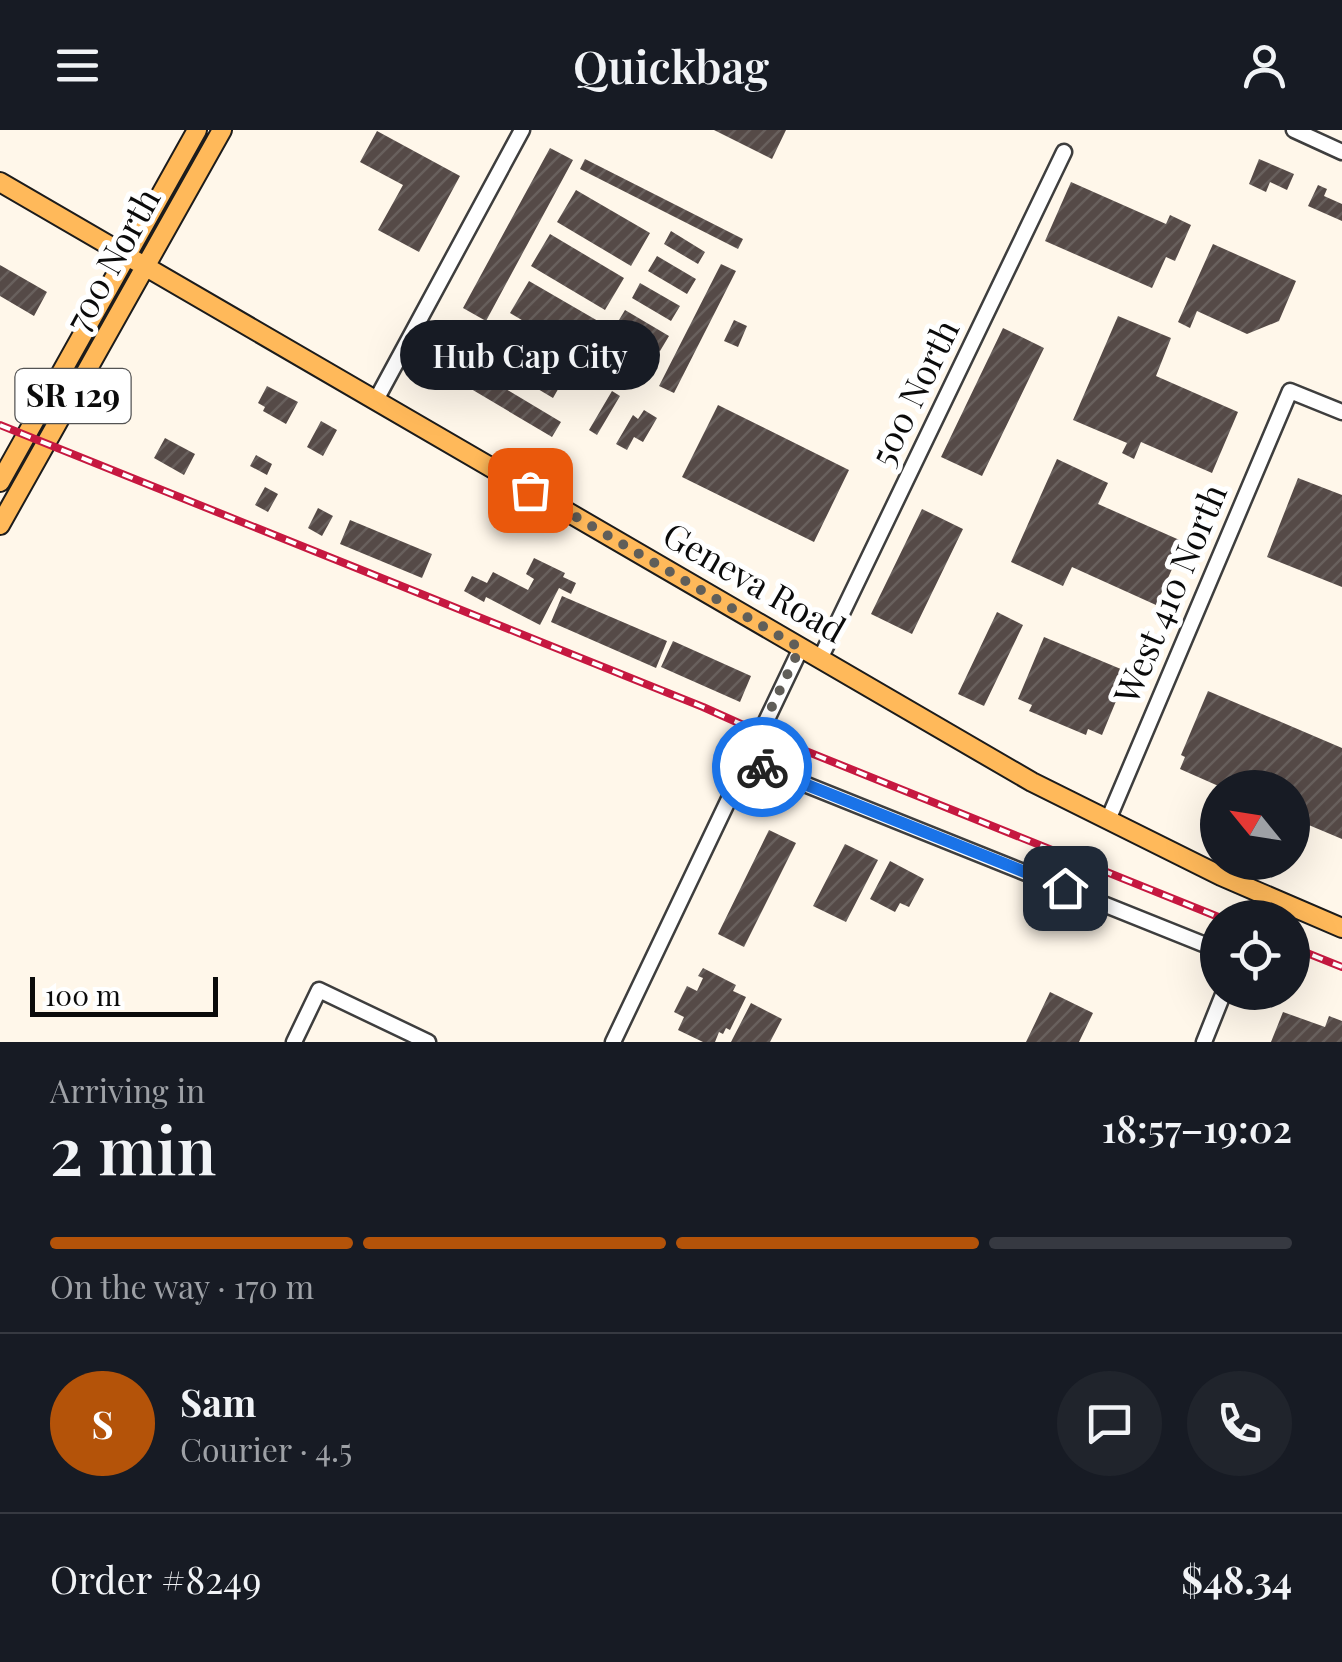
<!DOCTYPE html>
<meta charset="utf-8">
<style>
:root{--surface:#171b24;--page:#20242c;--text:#f1f3f6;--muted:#9ea1a6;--line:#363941;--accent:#b45309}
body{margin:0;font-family:"Playfair Display",serif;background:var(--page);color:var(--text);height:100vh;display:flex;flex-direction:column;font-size:38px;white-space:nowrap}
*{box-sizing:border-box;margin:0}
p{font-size:32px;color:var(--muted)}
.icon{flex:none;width:55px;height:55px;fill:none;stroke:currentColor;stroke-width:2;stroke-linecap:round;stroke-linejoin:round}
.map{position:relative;height:912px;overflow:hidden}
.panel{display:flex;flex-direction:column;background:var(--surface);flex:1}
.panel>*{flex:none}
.needle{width:65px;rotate:300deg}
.fabs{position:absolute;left:1200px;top:640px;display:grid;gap:20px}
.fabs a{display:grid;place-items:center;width:110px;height:110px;border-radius:50%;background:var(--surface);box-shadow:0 10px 40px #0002;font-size:50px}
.scale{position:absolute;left:30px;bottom:25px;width:188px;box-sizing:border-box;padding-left:10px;border:5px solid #0b0b0b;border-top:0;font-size:28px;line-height:35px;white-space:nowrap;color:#0b0b0b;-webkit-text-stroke:8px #fff;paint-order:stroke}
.pin{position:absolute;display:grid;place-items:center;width:85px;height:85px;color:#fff;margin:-42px;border-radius:20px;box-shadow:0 5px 15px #0006}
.courier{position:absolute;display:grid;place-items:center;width:100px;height:100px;margin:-50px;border:8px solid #1a73e8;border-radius:50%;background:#fff;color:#222;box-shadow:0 2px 12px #0007}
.bubble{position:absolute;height:70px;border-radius:35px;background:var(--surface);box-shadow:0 10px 40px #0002;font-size:32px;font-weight:600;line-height:70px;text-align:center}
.head em{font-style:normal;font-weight:600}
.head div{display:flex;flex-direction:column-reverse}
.head{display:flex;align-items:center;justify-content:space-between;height:170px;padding:0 50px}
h1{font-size:65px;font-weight:600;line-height:75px}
.bar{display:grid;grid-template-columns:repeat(4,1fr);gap:15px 10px;align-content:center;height:120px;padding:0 50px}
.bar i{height:12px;border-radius:8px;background:var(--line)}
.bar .current{background:var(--accent)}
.bar p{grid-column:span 4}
.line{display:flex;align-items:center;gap:25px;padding:0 50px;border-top:2px solid var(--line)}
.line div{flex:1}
.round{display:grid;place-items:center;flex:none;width:105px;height:105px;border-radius:52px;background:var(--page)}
header{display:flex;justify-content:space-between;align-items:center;height:130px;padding:0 50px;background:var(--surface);font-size:45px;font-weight:600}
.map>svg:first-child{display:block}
.building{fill:url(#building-hatch)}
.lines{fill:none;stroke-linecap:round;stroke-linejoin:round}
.minor-casing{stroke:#3e3e3e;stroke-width:19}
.major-casing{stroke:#1c1c1c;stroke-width:22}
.minor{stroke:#fff;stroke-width:14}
.major{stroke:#ffb95a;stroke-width:18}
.rail-casing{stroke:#c61840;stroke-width:8}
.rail{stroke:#fff;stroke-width:4;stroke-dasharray:11;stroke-linecap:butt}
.done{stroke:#605e59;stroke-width:10;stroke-dasharray:0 18}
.route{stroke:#1a73e8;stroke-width:12}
.labels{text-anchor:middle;stroke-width:10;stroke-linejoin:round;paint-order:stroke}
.shield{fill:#fff;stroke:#545454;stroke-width:2.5}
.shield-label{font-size:32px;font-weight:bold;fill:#0b0b0b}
.street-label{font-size:35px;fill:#0b0b0b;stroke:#fff}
</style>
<header><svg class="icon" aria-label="menu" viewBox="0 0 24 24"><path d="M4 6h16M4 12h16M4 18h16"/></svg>Quickbag<svg class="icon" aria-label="person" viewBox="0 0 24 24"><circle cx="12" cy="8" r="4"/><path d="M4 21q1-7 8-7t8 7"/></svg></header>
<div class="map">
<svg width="1342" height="912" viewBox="0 0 1342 912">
<defs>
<pattern id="building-hatch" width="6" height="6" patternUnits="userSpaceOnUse" patternTransform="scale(2.5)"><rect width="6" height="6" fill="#554a47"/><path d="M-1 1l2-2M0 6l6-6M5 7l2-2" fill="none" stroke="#68605d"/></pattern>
</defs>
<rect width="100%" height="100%" fill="#fff7ea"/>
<path class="building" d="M714,0H786L772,29Z
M377,1L460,46L419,122L378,100L403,55L360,32Z
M550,18L573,30L486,191L463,178Z
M585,29L743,109L738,119L580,39Z
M1259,29L1294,44L1287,60L1270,52L1266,62L1249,54Z
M1071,52L1166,94L1170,85L1191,95L1175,131L1166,127L1152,158L1045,111Z
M1318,55L1327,59L1324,66L1342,74V91L1308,76Z
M576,60L650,103L631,136L557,92Z
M671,101L705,122L698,134L664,114Z
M550,104L624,148L605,180L531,136Z
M1213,114L1296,151L1279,191L1247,204L1197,181L1190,198L1178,192Z
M657,126L696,149L687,164L648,141Z
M721,134L736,141L674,263L659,256Z
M0,135L47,162L34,186L0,166Z
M529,151L598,191L579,224L510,183Z
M640,153L680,176L671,191L632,168Z
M625,180L669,206L660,221L616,195Z
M1118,186L1171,208L1156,246L1238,282L1212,343L1141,312L1134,329L1122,323L1127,313L1073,290Z
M734,190L747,196L738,217L724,211Z
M503,195L572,235L553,268L484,227Z
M1003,198L1044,218L982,346L941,327Z
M609,207L653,233L644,248L600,222Z
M439,219L561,292L552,307L429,234Z
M267,256L298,272L286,294L263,281L265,277L258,273Z
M612,261L620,266L597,305L589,300Z
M718,275L849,340L814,412L682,347Z
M644,280L657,288L643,312L634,307L627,320L616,314L633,285L638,289Z
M321,291L337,300L323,326L307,317Z
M165,308L195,324L184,345L154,328Z
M256,325L272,334L267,345L250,336Z
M1057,329L1108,353L1098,374L1184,412L1156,475L1072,437L1063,456L1011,432Z
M1298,348L1342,365V457L1267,427Z
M265,357L278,364L268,382L255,375Z
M318,378L333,386L322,406L308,398Z
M922,379L963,399L912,504L871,484Z
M350,390L432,424L422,448L340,414Z
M534,428L565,443L563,447L576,453L571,464L559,458L540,495L486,467L484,472L464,461L472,446L487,453L493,442L528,460L534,449L526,444Z
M562,466L667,511L656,538L551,492Z
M997,482L1023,495L984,576L958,564Z
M1044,507L1128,542L1102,605L1088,599L1086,605L1029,581L1032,575L1018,569Z
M673,511L751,546L740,572L661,537Z
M1208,561L1342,618V709L1292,688V658H1223L1180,639L1185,627L1181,625Z
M769,700L796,713L744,817L718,804Z
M845,714L878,730L846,792L813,776Z
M890,731L924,749L909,777L900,773L895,782L870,769Z
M703,838L736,855L733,861L746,867L730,900L726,898L723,904L719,902L715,912H703L678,900L684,887L674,882L687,856L697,861L703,848L698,846Z
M1050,862L1093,883L1079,912H1026Z
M751,873L782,889L770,912H731Z
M1283,882L1325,897L1329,886L1342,891V912H1271Z"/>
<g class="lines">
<defs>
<path id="minor" d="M1294,0L1342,22
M376,270L522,0
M820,529L1064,22
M747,631L1218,820
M1108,690L1290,261L1342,282
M294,912L319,860L428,912
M613,912L801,518
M1204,912L1224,862"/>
<path id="major" d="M0,52L1032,652L1221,746L1342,798
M0,352L197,0
M0,395L222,0"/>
</defs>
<use href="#minor" class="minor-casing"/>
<use href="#major" class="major-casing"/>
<use href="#minor" class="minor"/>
<use href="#major" class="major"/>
<defs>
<path id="rail" d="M0,295L703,577L761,603L1221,788
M1292,817L1342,837"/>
</defs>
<use href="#rail" class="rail-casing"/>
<use href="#rail" class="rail"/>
</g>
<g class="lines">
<path class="done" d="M530,360L800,518L746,631L762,637"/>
<path class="route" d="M762,637L1065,758"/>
</g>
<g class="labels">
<rect class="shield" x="15.5" y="239" width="115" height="54" rx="8"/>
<g class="shield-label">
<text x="73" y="277">SR 129</text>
</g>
<g class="street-label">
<text transform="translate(113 130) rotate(-61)" y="12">700 North</text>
<text transform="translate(915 263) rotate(-64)" y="12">500 North</text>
<text transform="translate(754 453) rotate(30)" y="12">Geneva Road</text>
<text transform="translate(1171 464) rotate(-67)" y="12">West 410 North</text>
</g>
</g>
</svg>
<div class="fabs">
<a><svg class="needle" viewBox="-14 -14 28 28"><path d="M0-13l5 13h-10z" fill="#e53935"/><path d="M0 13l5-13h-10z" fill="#9ea1a6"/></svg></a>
<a><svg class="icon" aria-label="locate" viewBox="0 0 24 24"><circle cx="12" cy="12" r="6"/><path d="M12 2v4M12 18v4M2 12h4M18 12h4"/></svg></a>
</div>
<div class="scale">100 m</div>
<div class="pin" style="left:530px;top:360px;background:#ea580c"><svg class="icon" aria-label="bag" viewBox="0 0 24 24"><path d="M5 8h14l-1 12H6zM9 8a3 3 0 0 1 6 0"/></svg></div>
<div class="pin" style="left:1065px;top:758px;background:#1f2937"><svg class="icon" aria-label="home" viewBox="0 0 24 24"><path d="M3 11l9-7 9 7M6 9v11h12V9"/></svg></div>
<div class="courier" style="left:762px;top:637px"><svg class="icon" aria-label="bike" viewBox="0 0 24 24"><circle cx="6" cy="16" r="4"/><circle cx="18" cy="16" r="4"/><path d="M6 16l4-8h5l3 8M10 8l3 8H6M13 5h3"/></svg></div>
<div class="bubble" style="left:400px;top:190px;width:260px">Hub Cap City</div>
</div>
<section class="panel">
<div class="head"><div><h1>2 min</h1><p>Arriving in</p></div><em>18:57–19:02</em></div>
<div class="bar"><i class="current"></i><i class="current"></i><i class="current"></i><i></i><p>On the way · 170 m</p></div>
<div class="line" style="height:180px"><b class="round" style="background:var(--accent);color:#fff">S</b><div><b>Sam</b><p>Courier · 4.5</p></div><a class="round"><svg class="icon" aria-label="chat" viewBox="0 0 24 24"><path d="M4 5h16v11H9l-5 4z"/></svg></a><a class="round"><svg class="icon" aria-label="phone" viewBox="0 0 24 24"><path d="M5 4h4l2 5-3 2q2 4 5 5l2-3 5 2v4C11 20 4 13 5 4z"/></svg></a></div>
<div class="line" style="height:130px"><div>Order #8249</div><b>$48.34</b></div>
</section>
